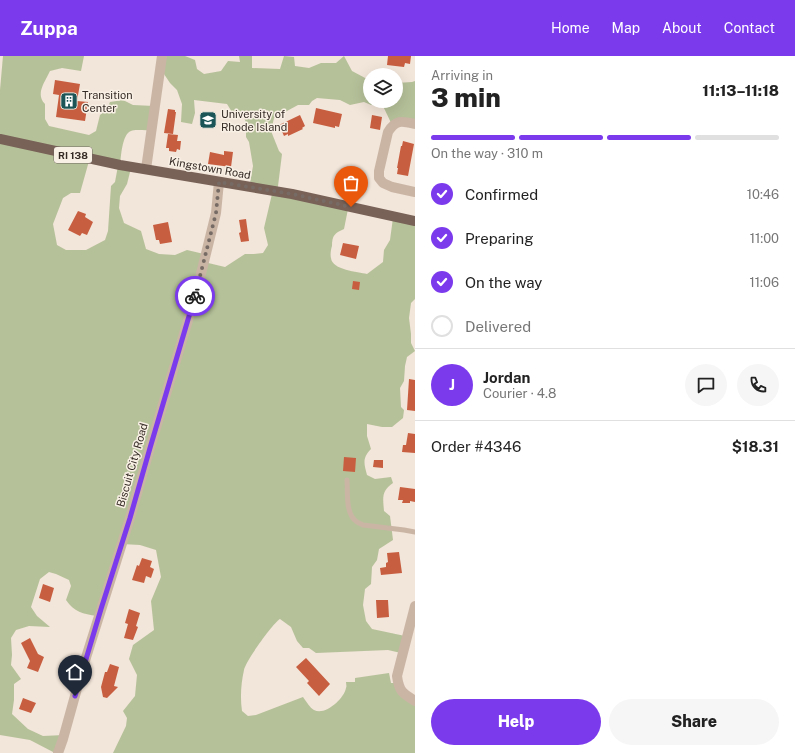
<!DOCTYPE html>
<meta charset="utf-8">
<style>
:root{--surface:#fff;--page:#f6f6f6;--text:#222;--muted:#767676;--line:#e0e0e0;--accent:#7c3aed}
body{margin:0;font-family:"Public Sans",sans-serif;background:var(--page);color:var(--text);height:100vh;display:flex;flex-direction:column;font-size:15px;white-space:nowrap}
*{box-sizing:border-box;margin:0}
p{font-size:13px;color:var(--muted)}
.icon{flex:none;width:22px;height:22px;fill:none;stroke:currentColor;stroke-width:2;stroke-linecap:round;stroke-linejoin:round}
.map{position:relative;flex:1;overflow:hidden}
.side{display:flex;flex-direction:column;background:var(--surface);width:380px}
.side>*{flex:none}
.tools{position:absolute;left:363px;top:12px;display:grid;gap:8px}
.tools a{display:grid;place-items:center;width:40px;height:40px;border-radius:50%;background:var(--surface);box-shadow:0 4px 16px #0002;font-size:20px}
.pin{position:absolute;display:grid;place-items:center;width:34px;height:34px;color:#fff;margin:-41px -17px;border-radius:50% 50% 50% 0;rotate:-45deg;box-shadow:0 0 4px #0007}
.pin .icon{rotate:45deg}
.courier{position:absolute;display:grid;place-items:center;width:40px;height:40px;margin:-20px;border:3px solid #7c3aed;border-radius:50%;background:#fff;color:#222;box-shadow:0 1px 5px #0007}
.headline em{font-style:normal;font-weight:800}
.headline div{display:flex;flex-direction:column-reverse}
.headline{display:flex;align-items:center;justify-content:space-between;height:68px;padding:0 16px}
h1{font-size:26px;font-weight:800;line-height:30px}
.bar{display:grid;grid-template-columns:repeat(4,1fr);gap:6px 4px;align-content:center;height:48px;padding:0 16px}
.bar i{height:5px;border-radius:3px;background:var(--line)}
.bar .on{background:var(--accent)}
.bar p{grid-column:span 4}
.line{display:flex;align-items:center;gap:10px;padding:0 16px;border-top:1px solid var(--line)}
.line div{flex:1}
.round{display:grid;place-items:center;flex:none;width:42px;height:42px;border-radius:21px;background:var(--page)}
ol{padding:0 16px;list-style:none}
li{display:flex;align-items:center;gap:12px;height:44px}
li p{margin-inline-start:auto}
li .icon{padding:4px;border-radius:50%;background:var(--accent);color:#fff;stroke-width:4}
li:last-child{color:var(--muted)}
li i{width:22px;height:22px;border:2px solid var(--line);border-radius:50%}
.cta{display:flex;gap:8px;margin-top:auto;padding:8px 16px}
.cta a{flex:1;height:46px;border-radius:24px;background:var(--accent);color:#fff;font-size:16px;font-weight:800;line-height:46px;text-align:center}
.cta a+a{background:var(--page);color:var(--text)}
header{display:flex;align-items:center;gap:24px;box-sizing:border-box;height:56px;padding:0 20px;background:var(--accent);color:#fff}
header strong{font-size:19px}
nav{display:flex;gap:22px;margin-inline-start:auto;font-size:14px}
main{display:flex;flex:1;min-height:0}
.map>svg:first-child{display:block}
.green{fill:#b5c199;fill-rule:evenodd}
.building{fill:#c85e40}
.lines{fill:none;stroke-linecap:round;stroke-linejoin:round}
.service{stroke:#cab5a5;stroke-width:5}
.minor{stroke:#cab5a5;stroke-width:10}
.primary{stroke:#786157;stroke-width:10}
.done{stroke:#776c65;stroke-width:4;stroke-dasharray:0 7.2}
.route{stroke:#7c3aed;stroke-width:5}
.labels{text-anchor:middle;stroke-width:3;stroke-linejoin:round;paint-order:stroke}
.shield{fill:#f9f0e5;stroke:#70665f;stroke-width:1}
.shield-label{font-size:10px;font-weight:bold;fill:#352b26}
.poi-label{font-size:11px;fill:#352b26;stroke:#f9f0e5;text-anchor:start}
.street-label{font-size:11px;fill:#352b26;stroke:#f9f0e5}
</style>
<header>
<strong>Zuppa</strong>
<nav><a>Home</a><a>Map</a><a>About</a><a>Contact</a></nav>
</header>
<main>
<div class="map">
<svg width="415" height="697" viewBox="0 0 415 697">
<rect width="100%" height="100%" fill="#f2e5d9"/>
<path class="green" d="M3,0H84L81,15L62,12L50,15C45,26 35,38 45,48V63L49,70L89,79L96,75L100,59L107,53L110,46L123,44L133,49L154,50L151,74C146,75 135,73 131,75C122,78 121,101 120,109L131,112L127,128L120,140L119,152L124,167L141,175L146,193L159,198L175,199L187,194L204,198V206L225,211L245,198H254L263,197L268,189L264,172L272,138L249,133L253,110L249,86L246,81V67L244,61L236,57L232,56L227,48L194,44L195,57L192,68L181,66L182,48L177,34L170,27L160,12L161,0H185L195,4L197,13L204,18L221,15L228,5L240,6L239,0H252V12L280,13L284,0L294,1L295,10L309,12L321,7H336L344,0L352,15L367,23L370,22V45H396V27L412,26L415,25V68L393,71L383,50L371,49L364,46L350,49L340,44L317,42L312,45L309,49H298L274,62L271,75L279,95L282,98L277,138L348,153L344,173C335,177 332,179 332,190C331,193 330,199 331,202C332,214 358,216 367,218L383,206L384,194L390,184L393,162L415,167V243L411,247L409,262L411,278V287L415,295L407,301L405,310L404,325L400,332L401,351L404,354L403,362L392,371H382L367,368V380L371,393C362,402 364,408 367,419L375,423L391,421L393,427C381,435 383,442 384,455L390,460L393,484L379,493L377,504L372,511L371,528L365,533L363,549L366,565L372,573L405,580L401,597L388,594L316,597L309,592H303L297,585L291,571L280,563C273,567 245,606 244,614C241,627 240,642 242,655L248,660L256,659L303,641C306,645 310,652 314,654C325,660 344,643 346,632C347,630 346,628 346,626H355V622L389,617L391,627H397L415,645V697H113L126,670L127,662L123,655L135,640L137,619L129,603L133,589L154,574L151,545L161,521L156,494L140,489L122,488L97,560C83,558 74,556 66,544L71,530L69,524L56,518L49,516L40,523L31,551L37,560L50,571L29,570L16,574L11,582L12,599L11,609L21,623L14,628V644L12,658L28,673L43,680L64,679L55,697L30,684L0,679V34ZM89,105L118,110L115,126L111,130L108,175L105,184L86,194H66L57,189L53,168L63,142L71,137H80Z"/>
<path class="building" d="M388,0H411L410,8L405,7L404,11L387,9Z
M55,24L80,28L77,45L88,46L85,65L56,61L59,39L53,38Z
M316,52L342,58L339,71L335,70V72L313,67Z
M168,53L175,54V56H176L173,78L164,77Z
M300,59L305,70L302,72L303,73L288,80V78L284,80L279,69Z
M372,59L382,61L380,74L370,72Z
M168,78L178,79L177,85H181L180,94L177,93L176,96L169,95V92H166Z
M403,85L414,88L408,120L397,118L398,112H397L401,90H402Z
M224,95L233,96L231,111L208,108L210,96L224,99Z
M78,155L86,158L85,161L93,166L87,179L82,177L80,180L68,174Z
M246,163L249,185L241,186L239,177L241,176L239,164Z
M168,166L172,186L160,188L159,184H156L153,169Z
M343,187L359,190L356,203L340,199Z
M353,225L360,226L359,234L352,233Z
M409,323L415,324V355L407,354Z
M408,377L415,378V397L402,396L403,389H406Z
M344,401L356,402L355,416L343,415Z
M374,404H383V412L373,411Z
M400,431L415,433V446L410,445V447H402L403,444H398Z
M399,496L402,517L381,519L380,512L386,511V507L388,506L387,497Z
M142,502L152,505L150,511L154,513L151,522L146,520L144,527L132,524L137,509L139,510Z
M43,528L54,532L50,546L39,542Z
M376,544H388L389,561L377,562Z
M129,553L140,557L136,570L138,571L133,584L124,582L128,568L125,567Z
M30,582L38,598L44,601L38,616L27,612L30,605L21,587Z
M306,602L330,628L319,640L307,627L309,625L296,611Z
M110,608L119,611L114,630L118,631L107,642L103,641L101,631L105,616H107Z
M23,642L36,647L31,657L19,653Z"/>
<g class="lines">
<path class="service" d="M347,424C348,437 345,458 357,466C359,467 361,468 363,469L404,474L415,476"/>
<path class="minor" d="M415,68C402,65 396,63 388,76L379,115V122L383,127L392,131L415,136
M146,113L162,0
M415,550L397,620C399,635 402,637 415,645
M58,697L63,683L83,611L130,462L150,392L197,234L216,157L219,126"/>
<path class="primary" d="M0,83L120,109L292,138L415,165"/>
</g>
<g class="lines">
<path class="done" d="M195,240L216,157L219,126L292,138L351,151"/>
<path class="route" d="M75,640L101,553L130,462L150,392L195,240"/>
</g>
<defs>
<symbol id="building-square" viewBox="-11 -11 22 22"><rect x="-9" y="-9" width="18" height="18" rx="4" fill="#1b5558" stroke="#f9f0e5"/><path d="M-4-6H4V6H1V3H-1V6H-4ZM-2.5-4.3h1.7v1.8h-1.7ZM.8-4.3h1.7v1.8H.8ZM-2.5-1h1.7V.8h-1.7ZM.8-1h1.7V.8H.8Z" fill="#fff"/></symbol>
<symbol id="university-square" viewBox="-11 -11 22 22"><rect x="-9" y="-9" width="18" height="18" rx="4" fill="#1b5558" stroke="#f9f0e5"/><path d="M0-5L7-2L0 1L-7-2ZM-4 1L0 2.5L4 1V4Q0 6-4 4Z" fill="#fff"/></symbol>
</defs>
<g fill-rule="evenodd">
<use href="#building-square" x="59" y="35" width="20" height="20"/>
<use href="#university-square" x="198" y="54" width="20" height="20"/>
</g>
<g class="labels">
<rect class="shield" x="54" y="91" width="38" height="16" rx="3"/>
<g class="shield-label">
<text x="73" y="103">RI 138</text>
</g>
<g class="poi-label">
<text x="82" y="43">Transition<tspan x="82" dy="13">Center</tspan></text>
<text x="221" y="62">University of<tspan x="221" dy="13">Rhode Island</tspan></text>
</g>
<g class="street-label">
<text transform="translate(210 112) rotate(10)" y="4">Kingstown Road</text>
<text transform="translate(132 409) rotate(-74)" y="4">Biscuit City Road</text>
</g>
</g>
</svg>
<div class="tools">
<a><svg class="icon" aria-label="layers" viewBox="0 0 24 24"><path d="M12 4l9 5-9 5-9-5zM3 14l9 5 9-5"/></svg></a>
</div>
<div class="pin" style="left:351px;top:151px;background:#ea580c"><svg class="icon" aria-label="bag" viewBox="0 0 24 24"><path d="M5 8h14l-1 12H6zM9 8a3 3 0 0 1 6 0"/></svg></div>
<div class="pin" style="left:75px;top:640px;background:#1f2937"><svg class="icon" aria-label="home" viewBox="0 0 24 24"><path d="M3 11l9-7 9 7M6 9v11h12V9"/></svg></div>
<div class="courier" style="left:195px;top:240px"><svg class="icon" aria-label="bike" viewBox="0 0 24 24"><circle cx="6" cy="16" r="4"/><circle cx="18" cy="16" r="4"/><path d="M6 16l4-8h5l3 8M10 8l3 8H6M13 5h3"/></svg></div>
</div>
<section class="side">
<div class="headline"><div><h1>3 min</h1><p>Arriving in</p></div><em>11:13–11:18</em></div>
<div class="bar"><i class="on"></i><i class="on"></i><i class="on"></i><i></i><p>On the way · 310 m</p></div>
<ol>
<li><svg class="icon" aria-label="check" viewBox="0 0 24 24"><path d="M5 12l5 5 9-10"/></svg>Confirmed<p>10:46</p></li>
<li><svg class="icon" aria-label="check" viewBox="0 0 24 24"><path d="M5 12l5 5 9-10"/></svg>Preparing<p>11:00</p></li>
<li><svg class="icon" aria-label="check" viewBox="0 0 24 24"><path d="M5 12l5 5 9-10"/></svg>On the way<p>11:06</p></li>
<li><i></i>Delivered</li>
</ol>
<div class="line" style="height:72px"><b class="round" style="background:var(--accent);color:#fff">J</b><div><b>Jordan</b><p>Courier · 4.8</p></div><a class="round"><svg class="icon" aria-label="chat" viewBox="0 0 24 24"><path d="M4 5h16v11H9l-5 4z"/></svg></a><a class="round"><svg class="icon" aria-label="phone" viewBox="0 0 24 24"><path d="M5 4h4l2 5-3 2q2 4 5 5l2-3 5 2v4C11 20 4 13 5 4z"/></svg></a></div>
<div class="line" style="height:52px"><div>Order #4346</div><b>$18.31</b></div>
<div class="cta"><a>Help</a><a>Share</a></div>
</section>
</main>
